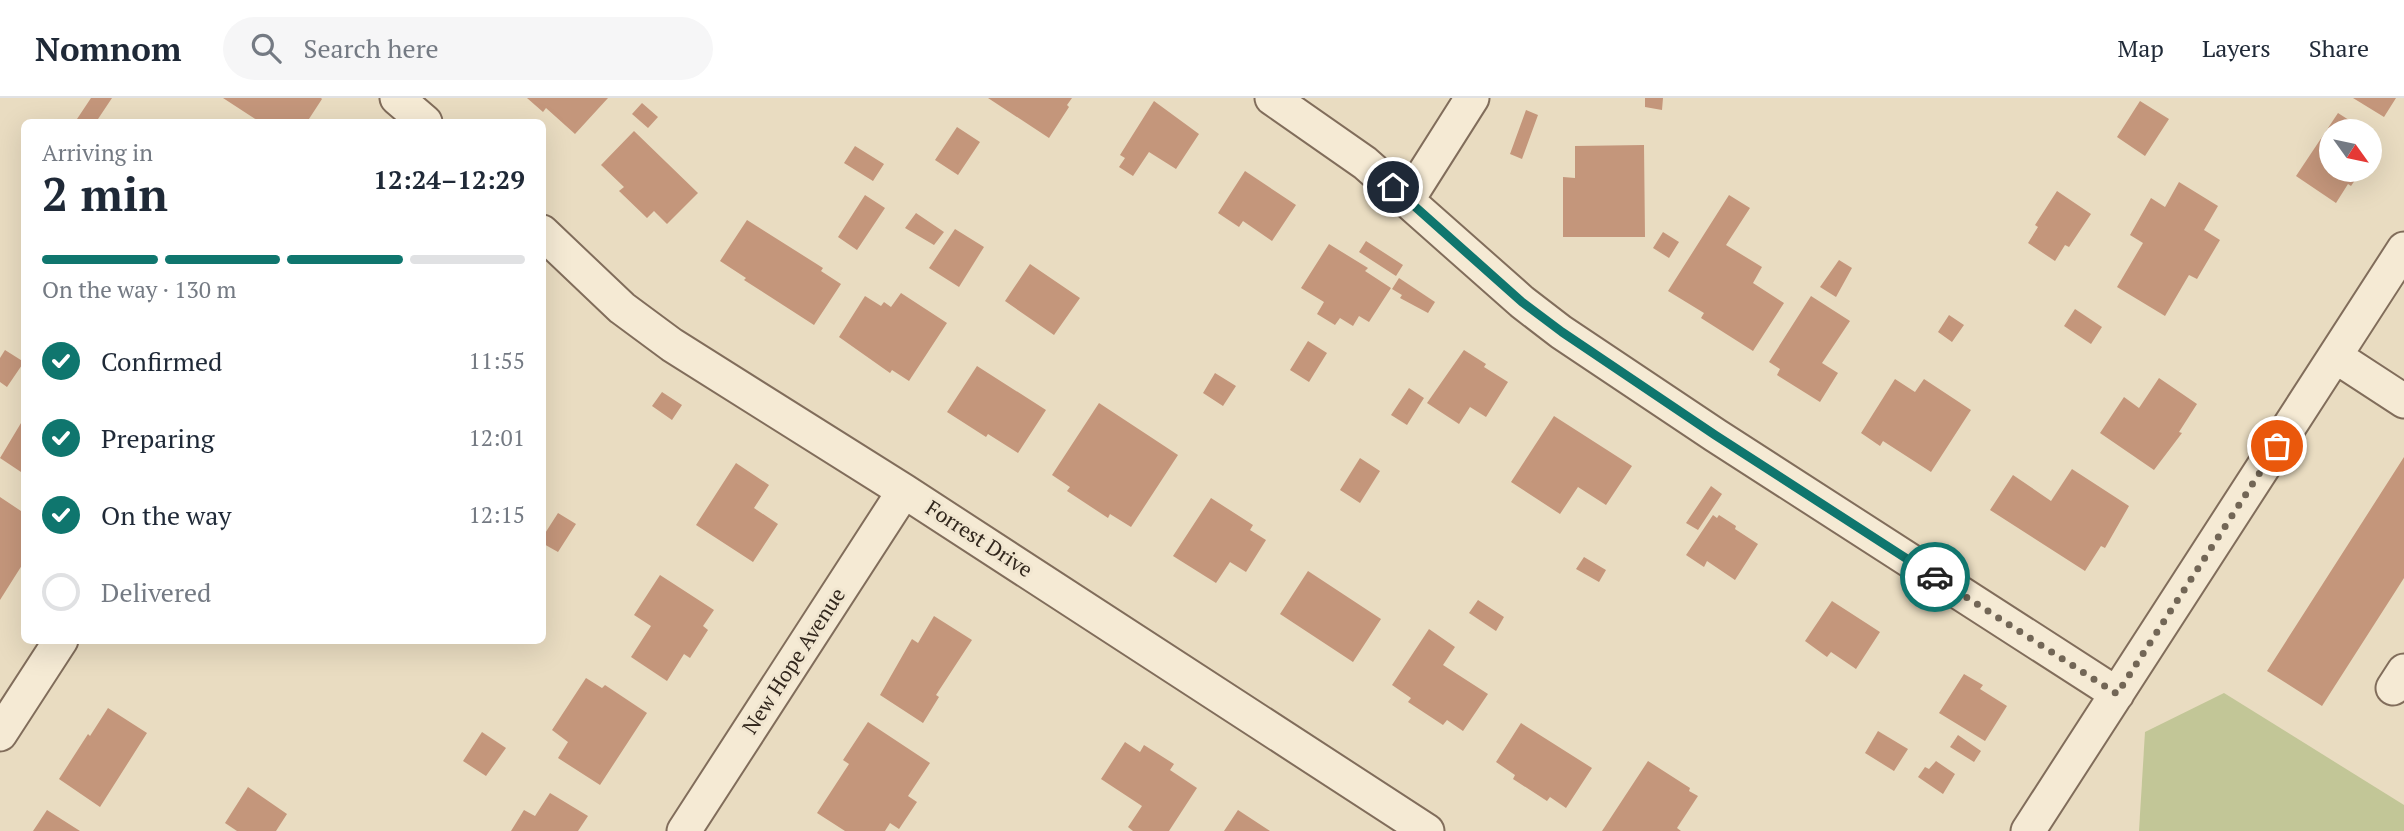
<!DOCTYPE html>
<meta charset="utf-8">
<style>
:root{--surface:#fff;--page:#f6f6f7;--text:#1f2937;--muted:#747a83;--line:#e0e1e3;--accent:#0f766e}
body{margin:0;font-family:"PT Serif",serif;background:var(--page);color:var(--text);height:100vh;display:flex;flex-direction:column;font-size:26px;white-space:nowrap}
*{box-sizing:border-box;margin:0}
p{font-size:23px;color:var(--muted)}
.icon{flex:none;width:38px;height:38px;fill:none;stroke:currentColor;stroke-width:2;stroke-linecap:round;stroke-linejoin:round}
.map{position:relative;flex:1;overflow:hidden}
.sheet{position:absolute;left:21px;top:21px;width:525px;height:525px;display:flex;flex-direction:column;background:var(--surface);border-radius:10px;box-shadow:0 7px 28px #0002}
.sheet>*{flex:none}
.needle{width:46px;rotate:123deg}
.controls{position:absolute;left:2319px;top:21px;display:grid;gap:14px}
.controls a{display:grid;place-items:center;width:63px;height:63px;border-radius:50%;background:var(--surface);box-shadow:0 7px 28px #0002;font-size:35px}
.pin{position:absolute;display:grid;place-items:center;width:60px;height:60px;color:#fff;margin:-30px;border:4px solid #fff;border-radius:50%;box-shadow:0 2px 7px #0007}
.courier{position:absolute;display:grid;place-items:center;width:70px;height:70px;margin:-35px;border:5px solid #0f766e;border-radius:50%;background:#fff;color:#222;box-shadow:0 2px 9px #0007}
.headline em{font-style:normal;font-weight:600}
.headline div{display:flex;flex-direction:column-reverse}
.headline{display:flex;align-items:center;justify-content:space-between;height:119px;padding:0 21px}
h1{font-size:46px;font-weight:600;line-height:52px}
.bar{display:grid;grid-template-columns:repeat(4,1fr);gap:10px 7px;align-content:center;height:84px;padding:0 21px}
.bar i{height:9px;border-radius:5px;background:var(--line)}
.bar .on{background:var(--accent)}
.bar p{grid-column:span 4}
ol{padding:0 21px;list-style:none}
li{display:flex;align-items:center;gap:21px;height:77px}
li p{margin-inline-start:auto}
li .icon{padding:7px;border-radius:50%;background:var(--accent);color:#fff;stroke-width:4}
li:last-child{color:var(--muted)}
li i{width:38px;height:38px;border:4px solid var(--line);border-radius:50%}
header{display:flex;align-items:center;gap:42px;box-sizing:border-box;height:98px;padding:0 35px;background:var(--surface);border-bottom:2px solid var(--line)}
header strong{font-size:33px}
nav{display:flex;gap:38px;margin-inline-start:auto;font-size:24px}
.search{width:490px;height:63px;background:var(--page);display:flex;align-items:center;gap:18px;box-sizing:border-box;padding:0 24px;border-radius:38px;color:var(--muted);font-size:26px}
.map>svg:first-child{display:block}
.green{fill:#c2c697}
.building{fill:#c4967b}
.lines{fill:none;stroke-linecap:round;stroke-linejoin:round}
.minor-casing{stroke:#816d5b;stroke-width:37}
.minor{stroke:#f5ead4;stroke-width:33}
.done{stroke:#726656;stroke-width:7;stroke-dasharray:0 12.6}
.route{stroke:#0f766e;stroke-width:9}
.labels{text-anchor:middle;stroke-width:6;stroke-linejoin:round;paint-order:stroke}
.street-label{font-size:21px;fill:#32271d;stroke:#f1e6d0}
</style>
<header>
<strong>Nomnom</strong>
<div class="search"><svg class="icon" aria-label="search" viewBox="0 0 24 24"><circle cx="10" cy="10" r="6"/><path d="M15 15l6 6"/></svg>Search here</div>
<nav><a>Map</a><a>Layers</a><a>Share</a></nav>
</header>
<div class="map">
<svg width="2404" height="733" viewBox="0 0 2404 733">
<rect width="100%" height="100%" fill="#e9dcc1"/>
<path class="green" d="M2224,595L2404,707V733H2139L2145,634Z"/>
<path class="building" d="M91,0H112L96,24H75Z
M223,0H321L322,1L307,24H260Z
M527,0H608L575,36L546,10L543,14Z
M988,0H1072L1067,7L1069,9L1049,40Z
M1645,0H1663L1662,12L1645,9Z
M2353,0H2396L2384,19Z
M1154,3L1199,36L1176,71L1149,54L1133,78L1119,69L1125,60L1120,57Z
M2140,3L2169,21L2145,58L2117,39Z
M642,5L658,19L648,30L632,16Z
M1526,12L1538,17L1522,61L1510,56Z
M2338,15L2366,33H2331V72H2362L2351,88L2348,86L2336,105L2296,78Z
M957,29L980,44L958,77L935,62Z
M634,33L698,95L667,126L654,113L647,120L619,93L624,89L601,67Z
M1644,47L1645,139H1563V79L1575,80V48Z
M855,48L884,66L873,83L844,65Z
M1245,73L1296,107L1272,143L1243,123L1239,129L1218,115Z
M2179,84L2218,108L2204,132L2220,142L2197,181L2189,177L2165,218L2117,189L2143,145L2130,137L2151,100L2165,109Z
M2057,93L2091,116L2069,149L2065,147L2055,163L2028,145L2038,129L2035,127Z
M865,97L885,110L857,152L838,139Z
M1729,97L1750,110L1726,147L1762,169L1753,185L1784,205L1753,253L1701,220L1704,215L1668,193Z
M916,115L944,134L934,147L905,130Z
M747,122L823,170L821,173L841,186L814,227L744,182L746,180L720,163Z
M955,131L984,149L959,189L929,170Z
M1663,134L1679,144L1669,160L1653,150Z
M1366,143L1403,167L1396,178L1359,154Z
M1329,146L1368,170L1365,173L1391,190L1369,224L1359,218L1353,228L1340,220L1335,227L1317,216L1324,204L1301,190Z
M1839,162L1852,170L1836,199L1820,189Z
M1030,166L1080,200L1054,237L1005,203Z
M1399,180L1435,204L1428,215L1400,200L1402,197L1392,191Z
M901,195L947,225L909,283L892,272L890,275L839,239L865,198L881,208L884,204L891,209Z
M1811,198L1850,223L1822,265L1838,275L1820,304L1777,277L1780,271L1769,264Z
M2075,211L2102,229L2091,246L2064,228Z
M1949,217L1964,227L1952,244L1938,234Z
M1308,243L1327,255L1309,284L1290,272Z
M5,252L24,264L7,289L0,284V260Z
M1464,252L1486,266L1484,269L1508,284L1486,319L1470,309L1459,326L1427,305Z
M977,268L1046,312L1018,355L988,336L986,339L947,314Z
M1215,275L1236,288L1223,308L1203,295Z
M2159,280L2197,306L2179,334L2182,335L2154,372L2100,335L2124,299L2139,310Z
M1895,281L1915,294L1924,281L1971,312L1931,374L1883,343L1880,348L1861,335Z
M1409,290L1424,300L1407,327L1391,317Z
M662,294L682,307L672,322L652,308Z
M1099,305L1178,357L1131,429L1110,416L1108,420L1067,393L1070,389L1052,377Z
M1554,318L1632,368L1606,407L1578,389L1560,416L1511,384Z
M24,320V376L0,360Z
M2404,359V480L2322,608L2267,573Z
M1360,360L1380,373L1360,405L1340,392Z
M736,365L769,387L754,410L778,426L753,464L696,427Z
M2072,371L2129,408L2105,450L2101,448L2085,473L1990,412L2013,377L2051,403Z
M1711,388L1722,396L1698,432L1686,425Z
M0,399L24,415V464L0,502Z
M1211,400L1253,427L1250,432L1266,442L1246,474L1230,464L1216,485L1173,458Z
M558,415L576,426L558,454L542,445V440Z
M1713,417L1717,420L1719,417L1736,428L1735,431L1758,446L1735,482L1707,463L1704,469L1686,457Z
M1584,459L1606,472L1599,484L1576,471Z
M1308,473L1381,521L1353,564L1280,516Z
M660,477L714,512L703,528L708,532L690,560L684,556L667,583L631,559L651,528L634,517Z
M1478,502L1504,519L1496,533L1469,515Z
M1832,503L1880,534L1856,571L1831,554L1827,559L1805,543Z
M934,518L972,542L936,597L939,599L923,625L880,597L912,541L918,545Z
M1429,531L1455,549L1443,567L1488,596L1463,633L1447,622L1443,627L1408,604L1411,600L1392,587Z
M1964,576L1983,587L1980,591L2007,608L1985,643L1939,615Z
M586,580L602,590L605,587L647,615L600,687L558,660L568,644L552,632Z
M108,610L147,635L100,709L59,681L88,636L90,638Z
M868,624L930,665L908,698L917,704L899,731L890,725L885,733H845L817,715L849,666L843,662Z
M1521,625L1592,670L1566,710L1550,699L1547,703L1513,681L1515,677L1496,664Z
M1878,633L1908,651L1894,673L1865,655Z
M482,634L506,650L486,678L463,663Z
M1958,637L1981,653L1974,664L1950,649Z
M1125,644L1140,654L1144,647L1174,666L1170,672L1197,690L1169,733H1133L1128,729L1142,708L1101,681Z
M1648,663L1690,690L1689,693L1698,698L1677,730L1681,733H1602Z
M1936,663L1955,676L1943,696L1918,679L1925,669L1929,671Z
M248,689L287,716L276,733H237L225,725Z
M550,695L588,718L578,733H511L524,712L535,718Z
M47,712L80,733H33Z
M1238,712L1270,733H1224Z"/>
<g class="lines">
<defs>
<path id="minor" d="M397,0L425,24
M1272,0L1365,65L1522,204L1561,234L1715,337L2117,596
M1408,101L1472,0
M542,134L622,210L672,247L904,393L1427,733
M2335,258L2404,303
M2393,590L2404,573
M0,636L61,542
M684,733L904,393
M2028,733L2404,151"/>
</defs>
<use href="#minor" class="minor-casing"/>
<use href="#minor" class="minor"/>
</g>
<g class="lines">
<path class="done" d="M1935,479L2117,596L2277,348"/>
<path class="route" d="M1393,89L1522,204L1562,234L1715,337L1935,479"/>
</g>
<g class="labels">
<g class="street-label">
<text transform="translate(979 441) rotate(33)" y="7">Forrest Drive</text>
<text transform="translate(794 563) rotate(-57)" y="7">New Hope Avenue</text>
</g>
</g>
</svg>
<div class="controls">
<a><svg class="needle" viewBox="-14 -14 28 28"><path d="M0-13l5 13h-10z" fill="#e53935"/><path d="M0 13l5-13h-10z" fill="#747a83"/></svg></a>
</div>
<div class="pin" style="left:2277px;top:348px;background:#ea580c"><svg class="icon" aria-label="bag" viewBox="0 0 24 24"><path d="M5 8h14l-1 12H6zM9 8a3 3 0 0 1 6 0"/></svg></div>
<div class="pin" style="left:1393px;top:89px;background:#1f2937"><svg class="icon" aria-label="home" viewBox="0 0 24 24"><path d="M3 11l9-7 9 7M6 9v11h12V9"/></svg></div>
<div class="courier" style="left:1935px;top:479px"><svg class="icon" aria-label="car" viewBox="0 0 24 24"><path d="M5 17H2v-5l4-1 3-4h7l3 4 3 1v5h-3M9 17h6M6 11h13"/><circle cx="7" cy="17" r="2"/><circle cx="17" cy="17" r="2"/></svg></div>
<section class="sheet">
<div class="headline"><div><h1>2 min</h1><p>Arriving in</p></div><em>12:24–12:29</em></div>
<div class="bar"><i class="on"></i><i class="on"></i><i class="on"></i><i></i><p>On the way · 130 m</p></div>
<ol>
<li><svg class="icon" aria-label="check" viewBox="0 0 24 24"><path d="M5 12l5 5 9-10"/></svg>Confirmed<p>11:55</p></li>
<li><svg class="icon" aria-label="check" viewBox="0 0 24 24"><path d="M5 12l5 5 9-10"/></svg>Preparing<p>12:01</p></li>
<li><svg class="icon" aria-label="check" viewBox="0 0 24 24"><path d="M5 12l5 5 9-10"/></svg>On the way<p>12:15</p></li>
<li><i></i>Delivered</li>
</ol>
</section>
</div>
